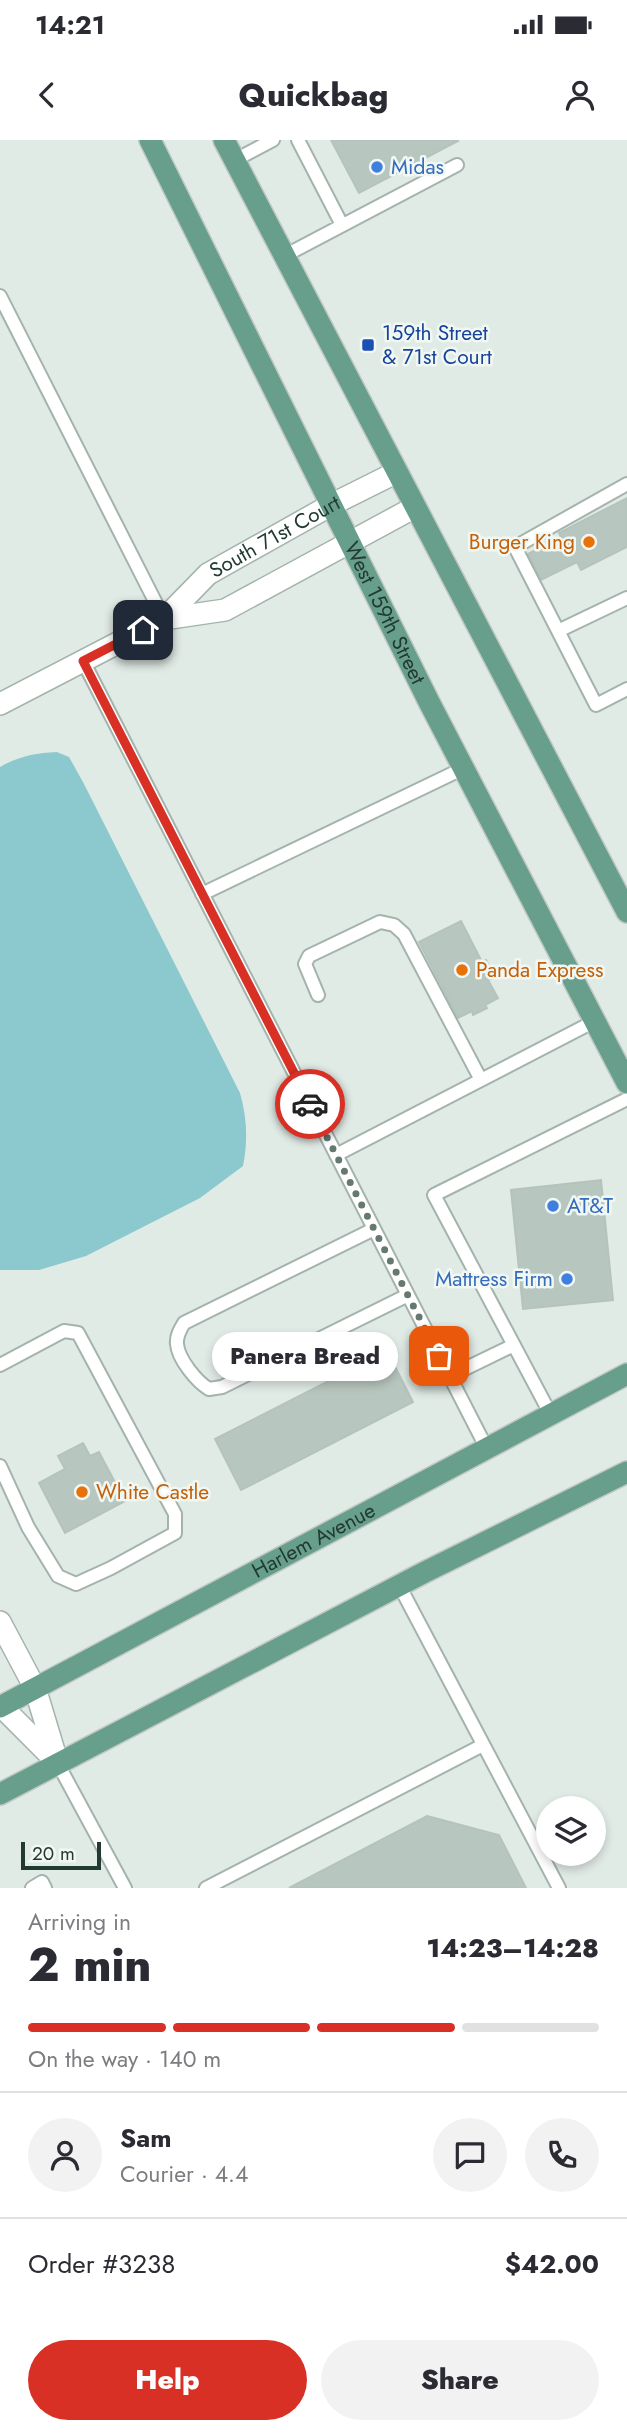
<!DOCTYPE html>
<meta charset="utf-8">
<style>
:root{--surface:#fff;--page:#f2f2f3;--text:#2b2b33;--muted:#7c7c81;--line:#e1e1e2;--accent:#d93025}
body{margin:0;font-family:Jost,sans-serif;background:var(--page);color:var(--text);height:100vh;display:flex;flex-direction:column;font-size:26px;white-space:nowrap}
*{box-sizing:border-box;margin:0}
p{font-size:23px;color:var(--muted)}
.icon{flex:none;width:38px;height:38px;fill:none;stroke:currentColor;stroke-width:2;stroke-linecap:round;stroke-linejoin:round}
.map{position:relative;height:1748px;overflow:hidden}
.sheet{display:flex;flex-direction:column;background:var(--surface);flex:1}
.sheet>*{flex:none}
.tools{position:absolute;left:536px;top:1656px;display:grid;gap:14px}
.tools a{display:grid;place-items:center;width:70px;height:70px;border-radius:50%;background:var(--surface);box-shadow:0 4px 10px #0003;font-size:35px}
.scale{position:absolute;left:21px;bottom:18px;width:80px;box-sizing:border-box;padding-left:7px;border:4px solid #223b32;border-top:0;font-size:19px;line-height:24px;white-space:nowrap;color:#223b32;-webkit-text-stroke:5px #f1f8f4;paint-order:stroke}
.pin{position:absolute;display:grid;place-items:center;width:60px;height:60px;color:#fff;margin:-30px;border-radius:14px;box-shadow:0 4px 10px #0006}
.courier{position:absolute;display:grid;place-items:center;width:70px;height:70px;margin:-35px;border:5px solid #d93025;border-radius:50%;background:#fff;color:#222;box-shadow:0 2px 9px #0007}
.bubble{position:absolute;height:49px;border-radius:24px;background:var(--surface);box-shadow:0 4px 10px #0003;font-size:23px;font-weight:800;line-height:49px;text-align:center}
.overview em{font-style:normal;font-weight:800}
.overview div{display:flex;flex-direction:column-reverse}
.overview{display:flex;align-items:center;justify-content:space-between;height:119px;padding:0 28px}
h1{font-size:46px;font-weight:800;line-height:52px}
.bar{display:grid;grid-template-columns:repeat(4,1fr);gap:10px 7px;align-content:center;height:84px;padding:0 28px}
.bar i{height:9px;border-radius:5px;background:var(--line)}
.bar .selected{background:var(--accent)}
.bar p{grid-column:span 4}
.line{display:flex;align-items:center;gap:18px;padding:0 28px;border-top:2px solid var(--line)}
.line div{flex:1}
.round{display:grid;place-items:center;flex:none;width:74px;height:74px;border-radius:37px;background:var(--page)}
.button{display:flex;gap:14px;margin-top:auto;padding:14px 28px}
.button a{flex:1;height:80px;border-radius:42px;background:var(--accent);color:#fff;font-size:28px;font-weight:800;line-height:80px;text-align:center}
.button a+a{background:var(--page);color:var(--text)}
.status{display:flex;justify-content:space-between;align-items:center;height:49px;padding:0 35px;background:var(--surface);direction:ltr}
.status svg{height:19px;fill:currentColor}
header{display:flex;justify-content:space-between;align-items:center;height:91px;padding:0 28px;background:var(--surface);font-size:32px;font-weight:800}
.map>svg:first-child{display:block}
.water{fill:#8bc9ce}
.building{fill:#b7c6be;stroke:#b4c4bc;stroke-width:2}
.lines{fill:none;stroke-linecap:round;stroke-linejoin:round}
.service-casing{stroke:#a4b3ac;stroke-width:16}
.minor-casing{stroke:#a4b3ac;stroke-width:24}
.primary-casing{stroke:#c1c8c6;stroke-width:24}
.service{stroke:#fff;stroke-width:12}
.minor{stroke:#fff;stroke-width:21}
.primary{stroke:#679f8c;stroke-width:21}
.done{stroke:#657971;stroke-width:7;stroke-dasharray:0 12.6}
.route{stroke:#d93025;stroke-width:9}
.shop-dot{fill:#3f7fe0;stroke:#f1f8f4;stroke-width:2.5}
.transit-dot{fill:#1a4fb4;stroke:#f1f8f4;stroke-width:2.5}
.food-dot{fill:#e8710a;stroke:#f1f8f4;stroke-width:2.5}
.labels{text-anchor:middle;stroke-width:5;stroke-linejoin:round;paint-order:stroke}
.shop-label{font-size:21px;fill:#366cbe;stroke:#f1f8f4;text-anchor:start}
.transit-label{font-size:21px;fill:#164399;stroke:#f1f8f4;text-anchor:start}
.street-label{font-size:21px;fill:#223b32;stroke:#f1f8f4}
.food-label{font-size:21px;fill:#c56008;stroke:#f1f8f4;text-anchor:start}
</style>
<div class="status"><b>14:21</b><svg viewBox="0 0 49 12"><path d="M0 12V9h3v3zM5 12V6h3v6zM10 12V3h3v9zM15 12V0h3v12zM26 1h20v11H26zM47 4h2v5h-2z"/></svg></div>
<header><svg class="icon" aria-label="back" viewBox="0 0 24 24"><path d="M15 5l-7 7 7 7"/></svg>Quickbag<svg class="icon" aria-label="person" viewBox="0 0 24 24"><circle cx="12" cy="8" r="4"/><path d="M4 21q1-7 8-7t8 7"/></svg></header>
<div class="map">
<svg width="627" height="1748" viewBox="0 0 627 1748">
<rect width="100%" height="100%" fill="#e1ebe6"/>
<path class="water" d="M57,612L69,617L83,642L240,953C247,978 248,1000 243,1026L200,1058L86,1116L39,1130H0V627C19,616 36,613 57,612Z"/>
<path class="building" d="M331,0H457L458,1L359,53Z
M627,358V407L581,430L577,422L541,440L528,414L561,397L559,393Z
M461,781L482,822L486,820L495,837L488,840L498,858L485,865L487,868L473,875L472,871L458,878L419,802Z
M601,1040L613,1160L523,1169L511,1050Z
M387,1211L413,1262L241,1350L215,1299Z
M83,1303L90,1316L99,1312L125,1361L65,1393L39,1343L65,1329L58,1316Z
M427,1676L499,1695L526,1748H289Z"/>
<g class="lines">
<defs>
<path id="service" d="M298,0L342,85
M235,20L273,0
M284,116L457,25
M0,156L164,479
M627,344L515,407L596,565L627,549
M558,491L627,458
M83,521L487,1309
M202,754L464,628
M318,855L305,824L309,816L380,782L394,785L404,794L481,940
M336,1015L595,881
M374,1089L184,1183C180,1190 176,1196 177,1204C178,1219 197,1242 209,1249L222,1247L408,1155
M0,1225L64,1191L78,1193L175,1374V1393L111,1428L76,1444L58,1436L28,1387L0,1326
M450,1236L514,1205
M551,1275L434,1055L627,959
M399,1445L559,1748
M58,1624L125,1748
M32,1748L42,1742L45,1748
M206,1748L483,1605"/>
<g id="minor">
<path d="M164,479L225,470L415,367"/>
<path id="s1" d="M0,564L164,479L208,434L331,365L397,332"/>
<path d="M0,1482L35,1548L58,1624"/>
<path d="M0,1565L57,1622"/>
</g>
<g id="primary">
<path id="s2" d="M150,0L429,562L627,943"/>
<path d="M224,0L627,772"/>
<path id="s3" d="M0,1567L627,1234"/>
<path d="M0,1654L425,1432L627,1332"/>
</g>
</defs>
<use href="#service" class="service-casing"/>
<use href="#minor" class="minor-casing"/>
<use href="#primary" class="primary-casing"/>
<use href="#service" class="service"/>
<use href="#minor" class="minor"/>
<use href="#primary" class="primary"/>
</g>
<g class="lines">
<path class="done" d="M310,964L439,1216"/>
<path class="route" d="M143,490L83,521L310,964"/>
</g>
<g class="shop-dot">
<circle cx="377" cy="27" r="7"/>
<circle cx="553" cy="1066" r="7"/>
<circle cx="567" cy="1139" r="7"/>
</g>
<rect class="transit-dot" x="361" y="198" width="14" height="14" rx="3.5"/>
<g class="food-dot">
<circle cx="589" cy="402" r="7"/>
<circle cx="462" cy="830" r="7"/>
<circle cx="82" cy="1352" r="7"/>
</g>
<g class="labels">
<g class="shop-label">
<text x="391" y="34">Midas</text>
<text x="567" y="1073">AT&amp;T</text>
<text x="553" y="1146" text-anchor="end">Mattress Firm</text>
</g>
<g class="transit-label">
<text x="382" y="200">159th Street<tspan x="382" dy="24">&amp; 71st Court</tspan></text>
</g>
<g class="street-label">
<text dy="7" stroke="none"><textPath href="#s1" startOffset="324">South 71st Court</textPath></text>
<text dy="7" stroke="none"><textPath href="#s2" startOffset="528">West 159th Street</textPath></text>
<text dy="7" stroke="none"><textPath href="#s3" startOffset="355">Harlem Avenue</textPath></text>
</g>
<g class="food-label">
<text x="575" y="409" text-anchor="end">Burger King</text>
<text x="476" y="837">Panda Express</text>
<text x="96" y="1359">White Castle</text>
</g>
</g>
</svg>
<div class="tools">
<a><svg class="icon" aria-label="layers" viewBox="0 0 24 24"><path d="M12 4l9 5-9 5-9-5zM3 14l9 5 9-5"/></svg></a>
</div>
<div class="scale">20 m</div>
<div class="pin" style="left:439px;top:1216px;background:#ea580c"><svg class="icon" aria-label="bag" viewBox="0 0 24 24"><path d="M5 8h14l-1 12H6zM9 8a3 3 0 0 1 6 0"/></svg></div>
<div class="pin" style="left:143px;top:490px;background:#1f2937"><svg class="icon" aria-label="home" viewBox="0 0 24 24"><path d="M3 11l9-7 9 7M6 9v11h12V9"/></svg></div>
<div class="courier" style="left:310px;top:964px"><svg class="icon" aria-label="car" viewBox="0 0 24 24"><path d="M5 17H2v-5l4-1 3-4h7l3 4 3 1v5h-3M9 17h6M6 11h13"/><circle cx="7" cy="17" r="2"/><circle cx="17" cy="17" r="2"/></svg></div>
<div class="bubble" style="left:212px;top:1192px;width:186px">Panera Bread</div>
</div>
<section class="sheet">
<div class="overview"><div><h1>2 min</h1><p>Arriving in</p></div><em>14:23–14:28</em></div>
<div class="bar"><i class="selected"></i><i class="selected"></i><i class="selected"></i><i></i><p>On the way · 140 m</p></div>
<div class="line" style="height:126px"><a class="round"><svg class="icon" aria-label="person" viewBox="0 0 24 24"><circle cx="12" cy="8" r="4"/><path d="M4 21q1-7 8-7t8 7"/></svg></a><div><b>Sam</b><p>Courier · 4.4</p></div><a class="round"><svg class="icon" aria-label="chat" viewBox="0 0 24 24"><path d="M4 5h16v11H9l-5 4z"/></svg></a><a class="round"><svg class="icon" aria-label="phone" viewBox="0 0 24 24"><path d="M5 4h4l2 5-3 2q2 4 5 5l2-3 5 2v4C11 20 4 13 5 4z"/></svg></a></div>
<div class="line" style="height:91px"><div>Order #3238</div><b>$42.00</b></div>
<div class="button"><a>Help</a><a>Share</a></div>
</section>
